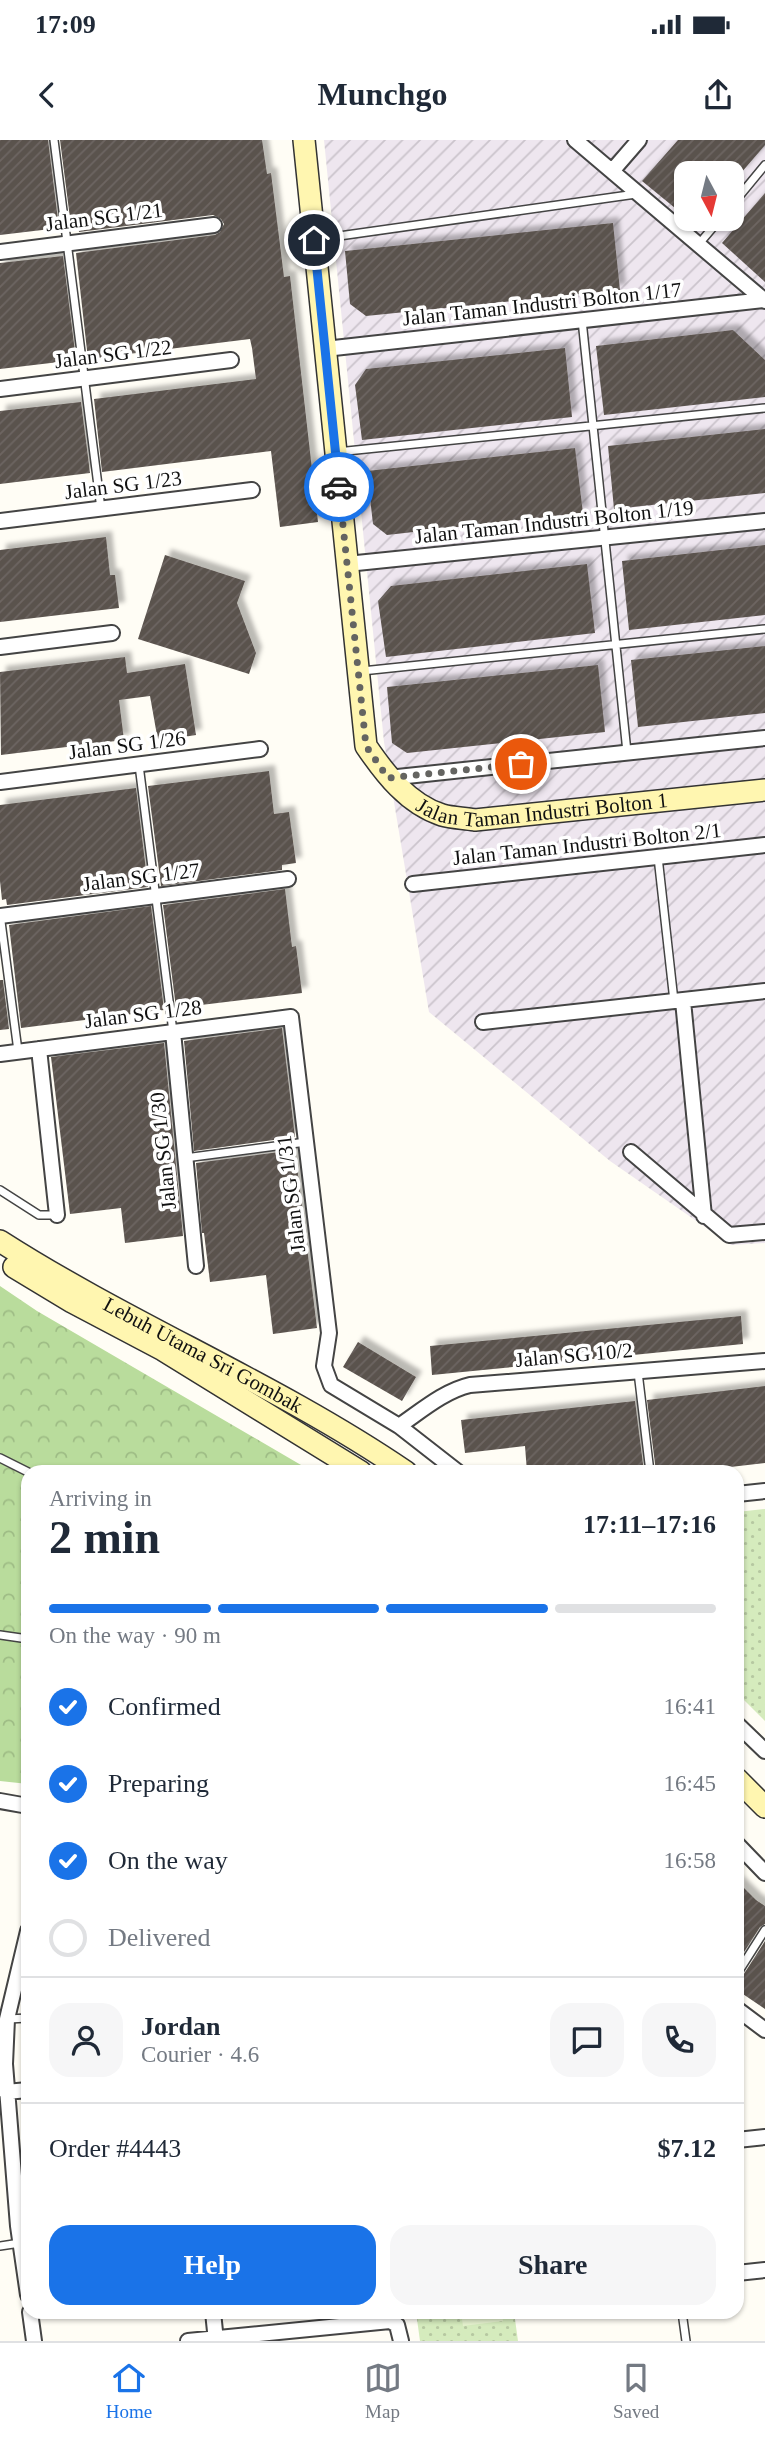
<!DOCTYPE html>
<meta charset="utf-8">
<style>
:root{--surface:#fff;--page:#f6f6f7;--text:#1f2937;--muted:#747a83;--line:#e0e1e3;--accent:#1a73e8}
body{margin:0;font-family:"Times New Roman",serif;background:var(--page);color:var(--text);height:100vh;display:flex;flex-direction:column;font-size:26px;white-space:nowrap}
*{box-sizing:border-box;margin:0}
p{font-size:23px;color:var(--muted)}
.icon{flex:none;width:38px;height:38px;fill:none;stroke:currentColor;stroke-width:2;stroke-linecap:round;stroke-linejoin:round}
.map{position:relative;flex:1;overflow:hidden}
.side{position:absolute;left:21px;top:1325px;width:723px;height:854px;display:flex;flex-direction:column;background:var(--surface);border-radius:21px;box-shadow:0 2px 5px #0004}
.side>*{flex:none}
.needle{width:46px;rotate:173deg}
.tools{position:absolute;left:674px;top:21px;display:grid;gap:14px}
.tools a{display:grid;place-items:center;width:70px;height:70px;border-radius:14px;background:var(--surface);box-shadow:0 2px 5px #0004;font-size:35px}
.pin{position:absolute;display:grid;place-items:center;width:60px;height:60px;color:#fff;margin:-30px;border:4px solid #fff;border-radius:50%;box-shadow:0 2px 7px #0007}
.courier{position:absolute;display:grid;place-items:center;width:70px;height:70px;margin:-35px;border:5px solid #1a73e8;border-radius:50%;background:#fff;color:#222;box-shadow:0 2px 9px #0007}
.headline em{font-style:normal;font-weight:700}
.headline div{display:flex;flex-direction:column-reverse}
.headline{display:flex;align-items:center;justify-content:space-between;height:119px;padding:0 28px}
h1{font-size:46px;font-weight:700;line-height:52px}
.bar{display:grid;grid-template-columns:repeat(4,1fr);gap:10px 7px;align-content:center;height:84px;padding:0 28px}
.bar i{height:9px;border-radius:5px;background:var(--line)}
.bar .selected{background:var(--accent)}
.bar p{grid-column:span 4}
.line{display:flex;align-items:center;gap:18px;padding:0 28px;border-top:2px solid var(--line)}
.line div{flex:1}
.round{display:grid;place-items:center;flex:none;width:74px;height:74px;border-radius:21px;background:var(--page)}
ol{padding:0 28px;list-style:none}
li{display:flex;align-items:center;gap:21px;height:77px}
li p{margin-inline-start:auto}
li .icon{padding:7px;border-radius:50%;background:var(--accent);color:#fff;stroke-width:4}
li:last-child{color:var(--muted)}
li i{width:38px;height:38px;border:4px solid var(--line);border-radius:50%}
.action{display:flex;gap:14px;margin-top:auto;padding:14px 28px}
.action a{flex:1;height:80px;border-radius:21px;background:var(--accent);color:#fff;font-size:28px;font-weight:700;line-height:80px;text-align:center}
.action a+a{background:var(--page);color:var(--text)}
.status{display:flex;justify-content:space-between;align-items:center;height:49px;padding:0 35px;background:var(--surface);direction:ltr}
.status svg{height:19px;fill:currentColor}
header{display:flex;justify-content:space-between;align-items:center;height:91px;padding:0 28px;background:var(--surface);font-size:32px;font-weight:700}
.tabs{display:flex;justify-content:space-around;align-items:center;height:98px;border-top:2px solid var(--line);background:var(--surface);font-size:19px;color:var(--muted)}
.tabs a{display:grid;justify-items:center;gap:4px}
.tabs .selected{color:var(--accent)}
.map>svg:first-child{display:block}
.industrial{fill:url(#industrial-furrows);fill-rule:evenodd}
.forest{fill:url(#forest-crowns)}
.park{fill:url(#park-dots)}
.pitch{fill:#e6f2cf}
.building{fill:url(#building-hatch);filter:url(#shadow)}
.lines{fill:none;stroke-linecap:round;stroke-linejoin:round}
.lane-casing{stroke:#444;stroke-width:10}
.street-casing{stroke:#444;stroke-width:18}
.secondary-casing{stroke:#333;stroke-width:24}
.lane{stroke:#fff;stroke-width:7}
.street{stroke:#fff;stroke-width:14}
.secondary{stroke:#fff6b0;stroke-width:21}
.done{stroke:#646461;stroke-width:7;stroke-dasharray:0 12.6}
.route{stroke:#1a73e8;stroke-width:9}
.labels{text-anchor:middle;stroke-width:7;stroke-linejoin:round;paint-order:stroke}
.street-label{font-size:21px;fill:#111;stroke:#fff}
</style>
<div class="status"><b>17:09</b><svg viewBox="0 0 49 12"><path d="M0 12V9h3v3zM5 12V6h3v6zM10 12V3h3v9zM15 12V0h3v12zM26 1h20v11H26zM47 4h2v5h-2z"/></svg></div>
<header><svg class="icon" aria-label="back" viewBox="0 0 24 24"><path d="M15 5l-7 7 7 7"/></svg>Munchgo<svg class="icon" aria-label="share" viewBox="0 0 24 24"><path d="M12 15V3M7 8l5-5 5 5M5 13v7h14v-7"/></svg></header>
<div class="map">
<svg width="765" height="2201" viewBox="0 0 765 2201">
<defs>
<pattern id="industrial-furrows" width="10" height="10" patternUnits="userSpaceOnUse" patternTransform="scale(1.75)"><rect width="10" height="10" fill="#eee6ef"/><path d="M-1 1l2-2M0 10L10 0M9 11l2-2" fill="none" stroke="#cbc4cc"/></pattern>
<pattern id="forest-crowns" width="20" height="18" patternUnits="userSpaceOnUse" patternTransform="scale(1.75)"><rect width="20" height="18" fill="#b9dc9c"/><path d="M2 6a3 3 0 1 1 6 0M12 15a3 3 0 1 1 6 0" fill="none" stroke="#9ebc85"/></pattern>
<pattern id="park-dots" width="8" height="8" patternUnits="userSpaceOnUse" patternTransform="scale(1.75)"><rect width="8" height="8" fill="#d5ebbd"/><path d="M2 2h.1M6 6h.1" fill="none" stroke="#b6c8a1" stroke-width="1.8" stroke-linecap="round"/></pattern>
<pattern id="building-hatch" width="6" height="6" patternUnits="userSpaceOnUse" patternTransform="scale(1.75)"><rect width="6" height="6" fill="#5a524d"/><path d="M-1 1l2-2M0 6l6-6M5 7l2-2" fill="none" stroke="#6d6662"/></pattern>
<filter id="shadow"><feDropShadow dx="6" dy="-6" stdDeviation="2" flood-color="#0004"/></filter>
</defs>
<rect width="100%" height="100%" fill="#fffdf5"/>
<path class="industrial" d="M324,0H765V1103L731,1105L610,1021L429,872L384,602ZM686,33H732V79H686Z"/>
<path class="forest" d="M0,1146L37,1171L313,1332H28V1644L0,1641Z"/>
<path class="park" d="M765,1369V1581L737,1553V1372Z
M416,2172H514L518,2201H420Z"/>
<path class="pitch" d="M461,2172H502L503,2181L463,2186Z"/>
<path class="building" d="M0,0H48L59,88L0,95Z
M60,0H262L267,34L271,33L284,137L290,136L318,382L280,387L271,311L102,332L94,259L256,239L252,208L250,199L88,219L76,113L215,95L220,92L224,84L221,79L213,75L79,92L78,85L71,86Z
M678,0H765V5L741,33H686V77L642,41Z
M765,53V142L722,103Z
M613,83L620,150L366,176L350,164L345,111Z
M63,116L76,220L0,229V123Z
M733,190L765,220V257L604,275L596,206Z
M565,208L572,277L362,300L355,245L366,229Z
M81,262L90,333L0,344V271Z
M765,289V353L614,369L608,306Z
M575,308L583,373L387,395L373,384L367,331Z
M106,397L110,435H115L119,468L0,482V410Z
M765,405V475L629,490L622,421Z
M165,415L245,441L237,463L256,513L249,534L138,499Z
M587,424L595,493L386,517L378,461L391,446Z
M765,506V573L638,587L631,520Z
M125,517L127,533L185,524L196,595L158,601L150,556L119,560L124,600L1,615L0,532Z
M598,525L605,592L407,613L392,603L387,547Z
M269,631L274,674L289,672L296,723L282,725V730L161,746L148,646Z
M136,648L148,747L7,765L6,759L2,760L0,741V665Z
M285,749L292,807L296,806L302,853L176,868L163,765Z
M151,766L164,870L21,888L9,785Z
M0,840H3L9,889L0,890Z
M282,888L295,997L194,1011L184,901Z
M164,903L183,1096L125,1103L121,1068L70,1074L51,917Z
M295,1010L317,1188L273,1194L266,1135L210,1142L204,1093H202L196,1023Z
M741,1176L743,1204L432,1235L430,1206Z
M358,1202L416,1237L402,1261L343,1227Z
M765,1246V1323L687,1332H656L647,1260Z
M635,1261L644,1332H527L525,1306L465,1313L461,1280Z
M737,1741L756,1760L765,1766V1784L760,1787L737,1823Z
M765,1801V1869L737,1850V1840L742,1837Z"/>
<g class="lines">
<defs>
<path id="lane" d="M54,0L101,369
M732,65L765,25
M318,99L636,54
M698,105L720,79
M582,180L627,612
M337,312L765,268
M362,531L765,489
M139,625L173,892
M658,717L674,861
M0,774L18,911
M185,1018L306,1002
M0,1050L39,1075H57
M638,1232L650,1332
M0,1318L28,1332
M0,1495L28,1499
M737,1834L765,1790
M8,1879L28,1878
M0,2106L20,2103
M682,2172L686,2201"/>
<path id="street" d="M575,0L765,161
M613,30L639,0
M0,112L214,85
M325,209L764,160
M0,249L231,220
M0,381L252,350
M347,424L765,381
M0,507L112,493
M388,638L765,598
M0,642L260,609
M413,744L765,705
M0,776L288,739
M683,861L704,1076
M483,882L765,851
M173,892L196,1126
M39,909L57,1075
M0,914L291,877L329,1193L324,1226L331,1245L399,1286L458,1332
M631,1012L729,1095L765,1092
M399,1286C421,1271 444,1251 470,1245L765,1221
M737,1354L765,1351
M737,1584L765,1611
M0,1661L28,1666
M737,1704L765,1733
M28,1791L7,1879L5,1924L18,2086L28,2155
M737,1869L765,1890
M6,1952L28,1950
M737,2000L765,1997
M737,2133L765,2130
M30,2172L34,2201
M213,2172L216,2201
M188,2201L390,2181L397,2185L401,2201"/>
<g id="secondary">
<path id="s1" d="M304,0L366,606C385,634 408,664 442,675C452,678 465,678 475,680L765,650"/>
<path id="s2" d="M0,1101C131,1185 277,1244 406,1332"/>
<path d="M14,1127L72,1162L163,1210L361,1332"/>
<path d="M737,1639L765,1667"/>
</g>
</defs>
<use href="#lane" class="lane-casing"/>
<use href="#street" class="street-casing"/>
<use href="#secondary" class="secondary-casing"/>
<use href="#lane" class="lane"/>
<use href="#street" class="street"/>
<use href="#secondary" class="secondary"/>
</g>
<g class="lines">
<path class="done" d="M339,347L366,606L388,638L521,624"/>
<path class="route" d="M314,100L339,347"/>
</g>
<g class="labels">
<g class="street-label">
<text transform="translate(104 77) rotate(-7)" y="7">Jalan SG 1/21</text>
<text transform="translate(542 164) rotate(-6)" y="7">Jalan Taman Industri Bolton 1/17</text>
<text transform="translate(113 214) rotate(-7)" y="7">Jalan SG 1/22</text>
<text transform="translate(123 345) rotate(-7)" y="7">Jalan SG 1/23</text>
<text transform="translate(554 382) rotate(-6)" y="7">Jalan Taman Industri Bolton 1/19</text>
<text transform="translate(127 605) rotate(-7)" y="7">Jalan SG 1/26</text>
<text dy="7" stroke="none"><textPath href="#s1" startOffset="814">Jalan Taman Industri Bolton 1</textPath></text>
<text transform="translate(587 704) rotate(-6)" y="7">Jalan Taman Industri Bolton 2/1</text>
<text transform="translate(141 737) rotate(-7)" y="7">Jalan SG 1/27</text>
<text transform="translate(143 874) rotate(-7)" y="7">Jalan SG 1/28</text>
<text transform="translate(163 1011) rotate(-96)" y="7">Jalan SG 1/30</text>
<text transform="translate(291 1054) rotate(-97)" y="7">Jalan SG 1/31</text>
<text dy="7" stroke="none"><textPath href="#s2" startOffset="233">Lebuh Utama Sri Gombak</textPath></text>
<text transform="translate(574 1215) rotate(-5)" y="7">Jalan SG 10/2</text>
</g>
</g>
</svg>
<div class="tools">
<a><svg class="needle" viewBox="-14 -14 28 28"><path d="M0-13l5 13h-10z" fill="#e53935"/><path d="M0 13l5-13h-10z" fill="#747a83"/></svg></a>
</div>
<div class="pin" style="left:521px;top:624px;background:#ea580c"><svg class="icon" aria-label="bag" viewBox="0 0 24 24"><path d="M5 8h14l-1 12H6zM9 8a3 3 0 0 1 6 0"/></svg></div>
<div class="pin" style="left:314px;top:100px;background:#1f2937"><svg class="icon" aria-label="home" viewBox="0 0 24 24"><path d="M3 11l9-7 9 7M6 9v11h12V9"/></svg></div>
<div class="courier" style="left:339px;top:347px"><svg class="icon" aria-label="car" viewBox="0 0 24 24"><path d="M5 17H2v-5l4-1 3-4h7l3 4 3 1v5h-3M9 17h6M6 11h13"/><circle cx="7" cy="17" r="2"/><circle cx="17" cy="17" r="2"/></svg></div>
<section class="side">
<div class="headline"><div><h1>2 min</h1><p>Arriving in</p></div><em>17:11–17:16</em></div>
<div class="bar"><i class="selected"></i><i class="selected"></i><i class="selected"></i><i></i><p>On the way · 90 m</p></div>
<ol>
<li><svg class="icon" aria-label="check" viewBox="0 0 24 24"><path d="M5 12l5 5 9-10"/></svg>Confirmed<p>16:41</p></li>
<li><svg class="icon" aria-label="check" viewBox="0 0 24 24"><path d="M5 12l5 5 9-10"/></svg>Preparing<p>16:45</p></li>
<li><svg class="icon" aria-label="check" viewBox="0 0 24 24"><path d="M5 12l5 5 9-10"/></svg>On the way<p>16:58</p></li>
<li><i></i>Delivered</li>
</ol>
<div class="line" style="height:126px"><a class="round"><svg class="icon" aria-label="person" viewBox="0 0 24 24"><circle cx="12" cy="8" r="4"/><path d="M4 21q1-7 8-7t8 7"/></svg></a><div><b>Jordan</b><p>Courier · 4.6</p></div><a class="round"><svg class="icon" aria-label="chat" viewBox="0 0 24 24"><path d="M4 5h16v11H9l-5 4z"/></svg></a><a class="round"><svg class="icon" aria-label="phone" viewBox="0 0 24 24"><path d="M5 4h4l2 5-3 2q2 4 5 5l2-3 5 2v4C11 20 4 13 5 4z"/></svg></a></div>
<div class="line" style="height:91px"><div>Order #4443</div><b>$7.12</b></div>
<div class="action"><a>Help</a><a>Share</a></div>
</section>
</div>
<nav class="tabs">
<a class="selected"><svg class="icon" aria-label="home" viewBox="0 0 24 24"><path d="M3 11l9-7 9 7M6 9v11h12V9"/></svg>Home</a>
<a><svg class="icon" aria-label="map" viewBox="0 0 24 24"><path d="M3 6l6-2 6 2 6-2v14l-6 2-6-2-6 2zM9 4v14M15 6v14"/></svg>Map</a>
<a><svg class="icon" aria-label="saved" viewBox="0 0 24 24"><path d="M7 4h10v16l-5-4-5 4z"/></svg>Saved</a>
</nav>
